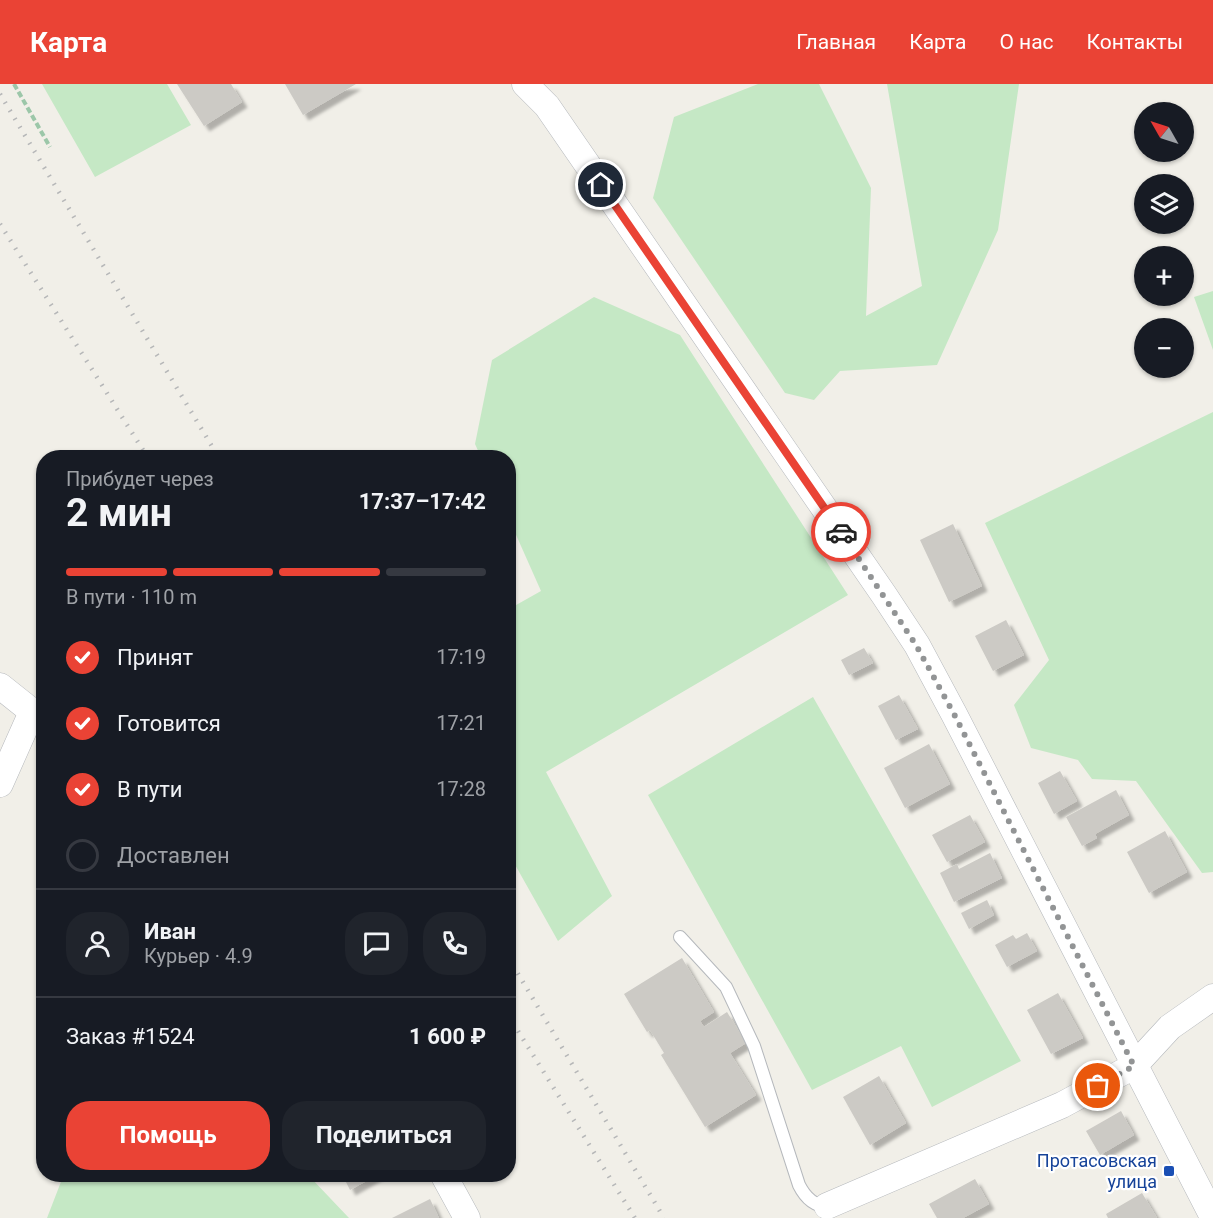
<!DOCTYPE html>
<html lang="ru">
<meta charset="utf-8">
<style>
:root{--surface:#171b24;--page:#20242c;--text:#f1f3f6;--muted:#9ea1a6;--line:#363941;--accent:#ea4335}
body{margin:0;font-family:Roboto,sans-serif;background:var(--page);color:var(--text);height:100vh;display:flex;flex-direction:column;font-size:22px;white-space:nowrap}
*{box-sizing:border-box;margin:0}
p{font-size:20px;color:var(--muted)}
.icon{flex:none;width:33px;height:33px;fill:none;stroke:currentColor;stroke-width:2;stroke-linecap:round;stroke-linejoin:round}
.map{position:relative;flex:1;overflow:hidden}
.drawer{position:absolute;left:36px;top:366px;width:480px;height:732px;display:flex;flex-direction:column;background:var(--surface);border-radius:24px;box-shadow:0 2px 4px #0004}
.drawer>*{flex:none}
.needle{width:39px;rotate:309deg}
.buttons{position:absolute;left:1134px;top:18px;display:grid;gap:12px}
.buttons a{display:grid;place-items:center;width:60px;height:60px;border-radius:50%;background:var(--surface);box-shadow:0 2px 4px #0004;font-size:30px}
.pin{position:absolute;display:grid;place-items:center;width:51px;height:51px;color:#fff;margin:-26px;border:3px solid #fff;border-radius:50%;box-shadow:0 2px 6px #0007}
.courier{position:absolute;display:grid;place-items:center;width:60px;height:60px;margin:-30px;border:4px solid #ea4335;border-radius:50%;background:#fff;color:#222;box-shadow:0 2px 8px #0007}
.summary em{font-style:normal;font-weight:700}
.summary div{display:flex;flex-direction:column-reverse}
.summary{display:flex;align-items:center;justify-content:space-between;height:102px;padding:0 30px}
h1{font-size:39px;font-weight:700;line-height:45px}
.bar{display:grid;grid-template-columns:repeat(4,1fr);gap:9px 6px;align-content:center;height:72px;padding:0 30px}
.bar i{height:8px;border-radius:4px;background:var(--line)}
.bar .active{background:var(--accent)}
.bar p{grid-column:span 4}
.line{display:flex;align-items:center;gap:15px;padding:0 30px;border-top:2px solid var(--line)}
.line div{flex:1}
.round{display:grid;place-items:center;flex:none;width:63px;height:63px;border-radius:24px;background:var(--page)}
ol{padding:0 30px;list-style:none}
li{display:flex;align-items:center;gap:18px;height:66px}
li p{margin-inline-start:auto}
li .icon{padding:6px;border-radius:50%;background:var(--accent);color:#fff;stroke-width:4}
li:last-child{color:var(--muted)}
li i{width:33px;height:33px;border:3px solid var(--line);border-radius:50%}
.button{display:flex;gap:12px;margin-top:auto;padding:12px 30px}
.button a{flex:1;height:69px;border-radius:24px;background:var(--accent);color:#fff;font-size:24px;font-weight:700;line-height:69px;text-align:center}
.button a+a{background:var(--page);color:var(--text)}
header{display:flex;align-items:center;gap:36px;box-sizing:border-box;height:84px;padding:0 30px;background:var(--accent);color:#fff}
header strong{font-size:28px}
nav{display:flex;gap:33px;margin-inline-start:auto;font-size:21px}
.map>svg:first-child{display:block}
.green{fill:#c5e8c5}
.building{fill:#cccac5;filter:url(#shadow)}
.lines{fill:none;stroke-linecap:round;stroke-linejoin:round}
.lane-casing{stroke:#b5b8bc;stroke-width:14}
.street-casing{stroke:#b5b8bc;stroke-width:27}
.path{stroke:#9cc7a9;stroke-width:4;stroke-dasharray:6 3;stroke-linecap:butt}
.lane{stroke:#fff;stroke-width:12}
.street{stroke:#fff;stroke-width:26}
.rail{stroke:#b6b7b8;stroke-width:4.5;stroke-dasharray:1.5 8;stroke-linecap:butt}
.done{stroke:#929495;stroke-width:6;stroke-dasharray:0 10.8}
.route{stroke:#ea4335;stroke-width:8}
.transit-dot{fill:#1a4fb4;stroke:#fff;stroke-width:2}
.labels{text-anchor:middle;stroke-width:4.5;stroke-linejoin:round;paint-order:stroke}
.transit-label{font-size:18px;fill:#164399;stroke:#fff;text-anchor:end}
</style>
<header>
<strong>Карта</strong>
<nav><a>Главная</a><a>Карта</a><a>О нас</a><a>Контакты</a></nav>
</header>
<div class="map">
<svg width="1213" height="1134" viewBox="0 0 1213 1134">
<defs>
<filter id="shadow"><feDropShadow dx="5.5" dy="5.5" stdDeviation="1.5" flood-color="#0004"/></filter>
</defs>
<rect width="100%" height="100%" fill="#f1efe8"/>
<path class="green" d="M42,0H167L191,41L95,93Z
M758,0H819L871,104L866,232L922,202L887,0H1019L998,146L937,281L840,287L814,316L785,309L653,114L674,33Z
M1213,207V266L1194,213Z
M594,213L680,251L848,511L546,688L612,812L558,857L509,770V525L541,507L509,435L508,374L481,373L475,360L492,276Z
M1213,328V788L1202,789L1136,697L1092,695L1078,676L1031,664L1014,621L1049,576L985,439Z
M813,613L1021,977L932,1023L901,962L812,1006L648,711Z
M64,1090L306,1091L311,1094L349,1134H47Z"/>
<path class="building" d="M177,0H231L242,18L204,42Z
M285,0H356L303,31Z
M953,440L982,502L949,518L920,456Z
M1006,536L1024,571L993,587L975,552Z
M864,564L873,579L849,591L841,576Z
M899,611L918,645L896,656L878,622Z
M929,660L950,700L905,724L884,684Z
M1060,687L1077,717L1054,730L1038,699Z
M1116,706L1129,731L1095,750L1097,754L1082,762L1066,733Z
M970,731L985,758L947,778L932,751Z
M1165,747L1187,788L1149,809L1127,768Z
M990,769L1002,794L954,818L940,789L957,780L959,785Z
M987,816L994,831L969,845L961,829Z
M1027,849L1037,867L1007,883L995,861L1013,851L1016,855Z
M682,874L714,928L700,937L704,943L727,928L746,959L730,969L756,1011L705,1043L661,971L664,969L650,946L647,948L624,910Z
M1058,909L1083,954L1051,970L1027,926Z
M879,992L906,1039L870,1061L843,1013Z
M1121,1027L1134,1051L1100,1071L1086,1047Z
M342,1090H379L350,1106Z
M975,1095L989,1120L963,1134H937L929,1120Z
M1142,1109L1157,1134H1108L1106,1130Z
M430,1115L439,1134H392Z"/>
<g class="lines">
<defs>
<path id="lane" d="M680,853L726,903L754,962L799,1101C805,1113 813,1122 827,1122"/>
<path id="street" d="M525,0L547,22L884,511L917,561L954,630L1213,1133
M0,602L44,637
M0,700L32,628
M443,1090L467,1134
M827,1122L1062,1021L1134,982L1170,943L1213,913"/>
</defs>
<use href="#lane" class="lane-casing"/>
<use href="#street" class="street-casing"/>
<path class="path" d="M14,0L50,63"/>
<use href="#lane" class="lane"/>
<use href="#street" class="street"/>
<path class="rail" d="M0,10L219,374
M0,140L148,374
M508,873L664,1134
M508,931L635,1134"/>
</g>
<g class="lines">
<path class="done" d="M841,448L916,561L954,630L1134,982L1098,1002"/>
<path class="route" d="M601,101L841,448"/>
</g>
<rect class="transit-dot" x="1163" y="1081" width="12" height="12" rx="3"/>
<g class="labels">
<g class="transit-label">
<text x="1157" y="1083">Протасовская<tspan x="1157" dy="21">улица</tspan></text>
</g>
</g>
</svg>
<div class="buttons">
<a><svg class="needle" viewBox="-14 -14 28 28"><path d="M0-13l5 13h-10z" fill="#e53935"/><path d="M0 13l5-13h-10z" fill="#9ea1a6"/></svg></a>
<a><svg class="icon" aria-label="layers" viewBox="0 0 24 24"><path d="M12 4l9 5-9 5-9-5zM3 14l9 5 9-5"/></svg></a>
<a>+</a>
<a>−</a>
</div>
<div class="pin" style="left:1098px;top:1002px;background:#ea580c"><svg class="icon" aria-label="bag" viewBox="0 0 24 24"><path d="M5 8h14l-1 12H6zM9 8a3 3 0 0 1 6 0"/></svg></div>
<div class="pin" style="left:601px;top:101px;background:#1f2937"><svg class="icon" aria-label="home" viewBox="0 0 24 24"><path d="M3 11l9-7 9 7M6 9v11h12V9"/></svg></div>
<div class="courier" style="left:841px;top:448px"><svg class="icon" aria-label="car" viewBox="0 0 24 24"><path d="M5 17H2v-5l4-1 3-4h7l3 4 3 1v5h-3M9 17h6M6 11h13"/><circle cx="7" cy="17" r="2"/><circle cx="17" cy="17" r="2"/></svg></div>
<section class="drawer">
<div class="summary"><div><h1>2 мин</h1><p>Прибудет через</p></div><em>17:37–17:42</em></div>
<div class="bar"><i class="active"></i><i class="active"></i><i class="active"></i><i></i><p>В пути · 110 m</p></div>
<ol>
<li><svg class="icon" aria-label="check" viewBox="0 0 24 24"><path d="M5 12l5 5 9-10"/></svg>Принят<p>17:19</p></li>
<li><svg class="icon" aria-label="check" viewBox="0 0 24 24"><path d="M5 12l5 5 9-10"/></svg>Готовится<p>17:21</p></li>
<li><svg class="icon" aria-label="check" viewBox="0 0 24 24"><path d="M5 12l5 5 9-10"/></svg>В пути<p>17:28</p></li>
<li><i></i>Доставлен</li>
</ol>
<div class="line" style="height:108px"><a class="round"><svg class="icon" aria-label="person" viewBox="0 0 24 24"><circle cx="12" cy="8" r="4"/><path d="M4 21q1-7 8-7t8 7"/></svg></a><div><b>Иван</b><p>Курьер · 4.9</p></div><a class="round"><svg class="icon" aria-label="chat" viewBox="0 0 24 24"><path d="M4 5h16v11H9l-5 4z"/></svg></a><a class="round"><svg class="icon" aria-label="phone" viewBox="0 0 24 24"><path d="M5 4h4l2 5-3 2q2 4 5 5l2-3 5 2v4C11 20 4 13 5 4z"/></svg></a></div>
<div class="line" style="height:78px"><div>Заказ #1524</div><b>1 600 ₽</b></div>
<div class="button"><a>Помощь</a><a>Поделиться</a></div>
</section>
</div>
